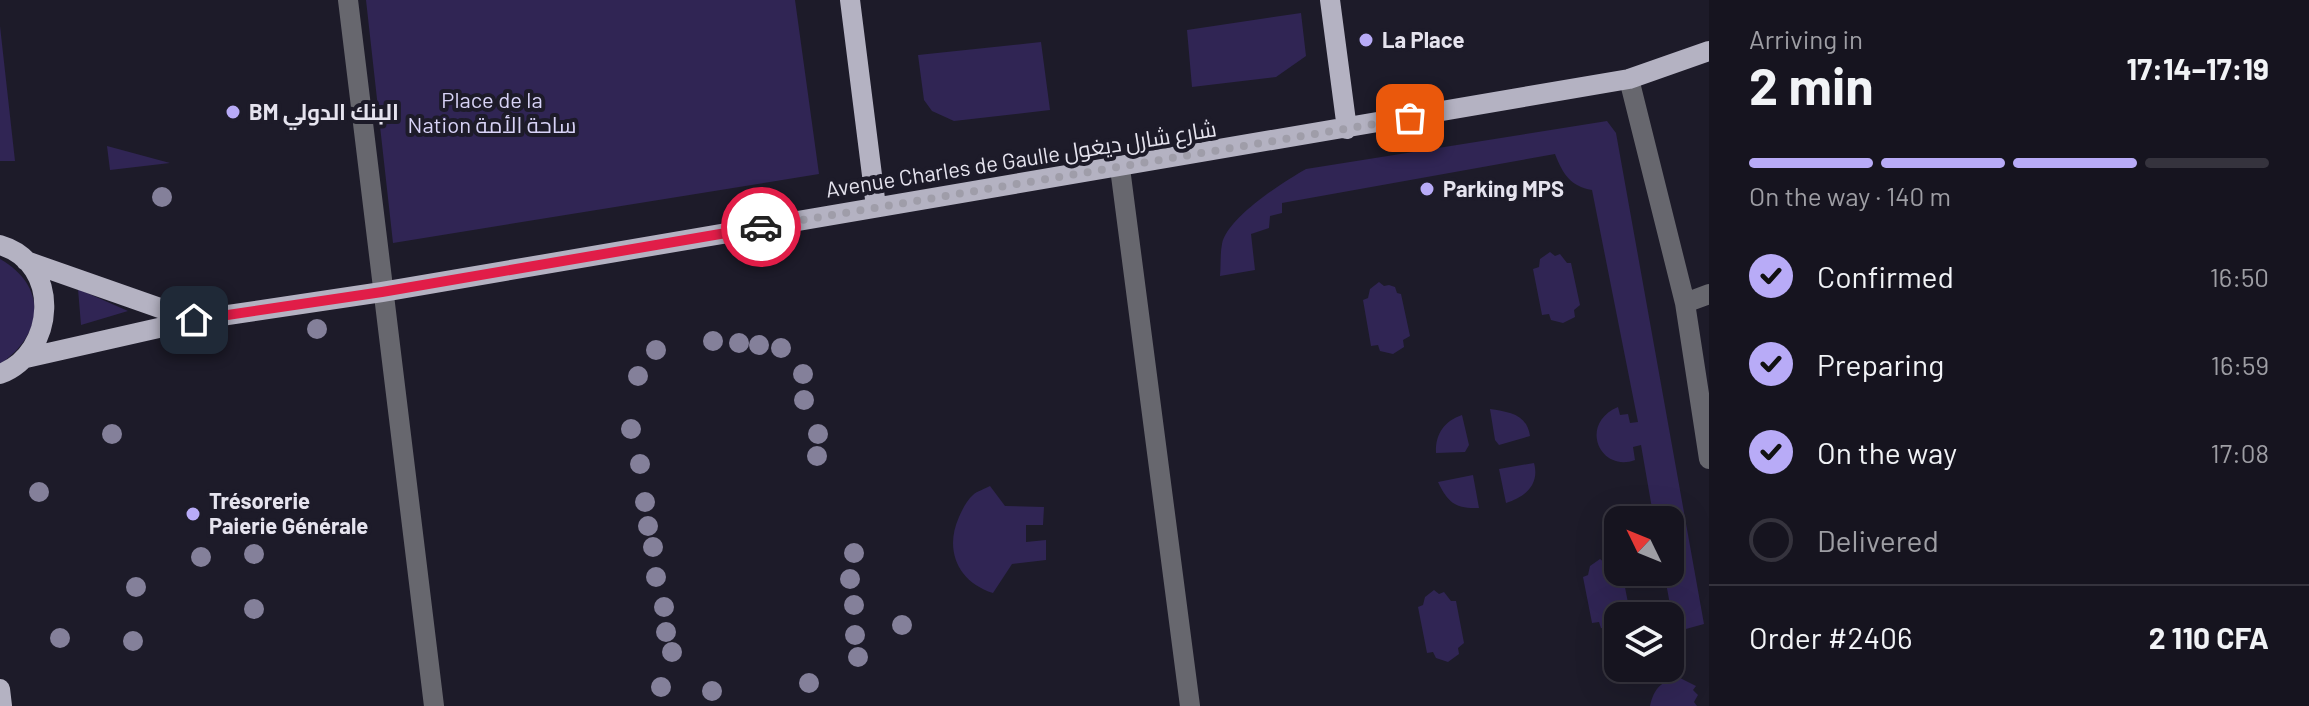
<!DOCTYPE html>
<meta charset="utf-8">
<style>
:root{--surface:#16141f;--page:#1f1d28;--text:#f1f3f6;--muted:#9e9ea4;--line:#35333d;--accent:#b8abf7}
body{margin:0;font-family:Barlow,Cairo,sans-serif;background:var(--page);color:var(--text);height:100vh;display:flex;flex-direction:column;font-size:30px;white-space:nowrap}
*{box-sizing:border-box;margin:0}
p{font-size:26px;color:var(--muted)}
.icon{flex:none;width:44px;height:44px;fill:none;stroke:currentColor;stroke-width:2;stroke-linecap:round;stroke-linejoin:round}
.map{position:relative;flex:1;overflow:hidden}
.side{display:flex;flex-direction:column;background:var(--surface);width:600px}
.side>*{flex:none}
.needle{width:52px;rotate:313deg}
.tools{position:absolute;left:1604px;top:506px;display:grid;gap:16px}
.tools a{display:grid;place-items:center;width:80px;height:80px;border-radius:16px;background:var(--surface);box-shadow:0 8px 32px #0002,0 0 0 2px var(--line);font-size:40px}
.pin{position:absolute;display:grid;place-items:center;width:68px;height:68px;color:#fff;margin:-34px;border-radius:16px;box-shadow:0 4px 12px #0006}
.courier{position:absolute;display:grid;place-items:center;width:80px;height:80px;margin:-40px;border:6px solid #e11d48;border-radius:50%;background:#fff;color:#222;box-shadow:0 2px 10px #0007}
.headline em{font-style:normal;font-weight:700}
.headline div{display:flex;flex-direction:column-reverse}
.headline{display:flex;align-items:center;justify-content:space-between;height:136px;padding:0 40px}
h1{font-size:52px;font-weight:700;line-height:60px}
.bar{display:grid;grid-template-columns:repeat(4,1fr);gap:12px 8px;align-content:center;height:96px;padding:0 40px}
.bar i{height:10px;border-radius:6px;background:var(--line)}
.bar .selected{background:var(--accent)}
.bar p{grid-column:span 4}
.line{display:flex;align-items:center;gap:20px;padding:0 40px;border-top:2px solid var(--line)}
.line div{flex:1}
ol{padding:0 40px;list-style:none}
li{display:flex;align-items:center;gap:24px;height:88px}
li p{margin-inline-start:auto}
li .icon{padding:8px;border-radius:50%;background:var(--accent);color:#111;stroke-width:4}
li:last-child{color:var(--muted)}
li i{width:44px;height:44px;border:4px solid var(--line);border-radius:50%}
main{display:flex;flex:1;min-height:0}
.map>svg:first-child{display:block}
.green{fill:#302554}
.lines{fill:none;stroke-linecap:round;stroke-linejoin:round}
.minor{stroke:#67676e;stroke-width:20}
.major{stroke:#b4b2c2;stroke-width:20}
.tree{fill:#84809a}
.done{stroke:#9f9da9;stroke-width:8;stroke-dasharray:0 14.4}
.route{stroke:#e11d48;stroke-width:10}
.poi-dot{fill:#b8abf7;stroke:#1d1b29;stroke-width:3}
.labels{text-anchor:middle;stroke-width:8;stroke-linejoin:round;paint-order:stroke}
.poi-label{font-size:22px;font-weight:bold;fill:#e5e3ee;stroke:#1d1b29;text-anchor:start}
.park-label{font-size:22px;fill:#d8d3f7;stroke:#1d1b29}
.street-label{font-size:22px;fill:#e5e3ee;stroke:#1d1b29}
</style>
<main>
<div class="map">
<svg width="1709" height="706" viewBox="0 0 1709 706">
<rect width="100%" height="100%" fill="#1d1b29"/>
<path class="green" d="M366,0H795L819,174L393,243Z
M1301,13L1306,56L1276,77L1192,87L1187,30Z
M0,26L15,161H0Z
M1041,42L1050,110L954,121L932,111L924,100L918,55Z
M1607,121L1616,133L1704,624L1675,632L1664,572H1670V520H1654L1641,445L1633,447L1635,460C1600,473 1578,424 1618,407L1620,415L1628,414L1630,423L1638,422L1592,190C1570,186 1563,174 1555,154L1282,203V213L1270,216L1269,228L1251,234L1255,270L1220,276C1221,266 1220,254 1222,244C1227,218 1283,182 1306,169Z
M107,146L170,163L110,170Z
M1550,252L1555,256L1560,254L1567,263H1571L1580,305L1574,310L1575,317L1563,323L1551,320L1549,314L1542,315L1533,269L1539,267L1540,259Z
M0,259C49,287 43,335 0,364Z
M1379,282L1384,286L1389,285L1395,287L1397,293L1401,294L1410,336L1403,340L1404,347L1393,354L1380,351L1378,345L1371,346L1363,300L1368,298L1370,289Z
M78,289L128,311L81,325Z
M1490,409C1509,412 1527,414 1530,436L1499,445L1495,440Z
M1462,415L1469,445L1465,452L1436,453C1435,435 1444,421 1462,415Z
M1534,463C1540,485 1525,497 1506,503L1499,469Z
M1473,475L1479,508C1456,509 1448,503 1438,482Z
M990,486L1005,506L1044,507L1043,525H1026V542L1046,540V560L1012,564L993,593C958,582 944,550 959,517C962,510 967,500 973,495C977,491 985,489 990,486Z
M1600,559L1605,563L1610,562L1615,565L1618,572H1622L1630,613L1618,616V627L1614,631L1601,628L1599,622L1592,623L1583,577L1588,575L1590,566Z
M1434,590L1439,594L1444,592L1451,601H1456L1464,643L1458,648L1459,654L1448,662L1436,658L1433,652L1427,653L1418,607L1423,605L1425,597Z
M1680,678L1696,686L1693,690L1698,695L1694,702L1697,706H1650C1654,688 1662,680 1680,678Z"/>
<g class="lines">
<path class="minor" d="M348,0L434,706
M1629,79L1685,303L1709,459
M1120,168L1190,706
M1685,303L1709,294"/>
<path class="major" d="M850,0L876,207
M1330,0L1347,129
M0,245C62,263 56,353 0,374
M26,261L194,320
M26,358L194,320L382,292L1629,79L1709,51
M0,689L2,706"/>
</g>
<g class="tree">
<circle cx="162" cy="197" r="10"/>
<circle cx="317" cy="329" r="10"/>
<circle cx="713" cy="341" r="10"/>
<circle cx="739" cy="343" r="10"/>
<circle cx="759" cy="345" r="10"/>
<circle cx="781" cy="348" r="10"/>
<circle cx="656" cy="350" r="10"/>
<circle cx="803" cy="374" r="10"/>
<circle cx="638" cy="376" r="10"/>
<circle cx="804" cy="400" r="10"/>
<circle cx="631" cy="429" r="10"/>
<circle cx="112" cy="434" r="10"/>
<circle cx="818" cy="434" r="10"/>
<circle cx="817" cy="456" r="10"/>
<circle cx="640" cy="464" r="10"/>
<circle cx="39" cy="492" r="10"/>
<circle cx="645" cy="502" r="10"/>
<circle cx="648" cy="526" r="10"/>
<circle cx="653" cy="547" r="10"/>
<circle cx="854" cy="553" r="10"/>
<circle cx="254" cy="554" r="10"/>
<circle cx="201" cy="557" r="10"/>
<circle cx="656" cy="577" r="10"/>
<circle cx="850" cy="579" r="10"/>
<circle cx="136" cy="587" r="10"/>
<circle cx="854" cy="605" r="10"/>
<circle cx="664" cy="607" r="10"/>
<circle cx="254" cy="609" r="10"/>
<circle cx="902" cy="625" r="10"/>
<circle cx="666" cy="632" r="10"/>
<circle cx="855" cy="635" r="10"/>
<circle cx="60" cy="638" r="10"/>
<circle cx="133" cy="641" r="10"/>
<circle cx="672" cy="652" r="10"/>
<circle cx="858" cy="657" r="10"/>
<circle cx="809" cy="683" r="10"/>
<circle cx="661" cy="687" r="10"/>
<circle cx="712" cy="691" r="10"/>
</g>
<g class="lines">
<path class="done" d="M761,227L1410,118"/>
<path class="route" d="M194,320L382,292L761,227"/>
</g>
<g class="poi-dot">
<circle cx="1366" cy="40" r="8"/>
<circle cx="233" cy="112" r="8"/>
<circle cx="1427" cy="189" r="8"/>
<circle cx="193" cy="514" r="8"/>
</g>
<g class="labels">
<g class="poi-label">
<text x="1382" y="48">La Place</text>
<text x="249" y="120">BM البنك الدولي</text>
<text x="1443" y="197">Parking MPS</text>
<text x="209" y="509">Trésorerie<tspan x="209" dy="25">Paierie Générale</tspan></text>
</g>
<g class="park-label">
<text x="492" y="108">Place de la<tspan x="492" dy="25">Nation ساحة الأمة</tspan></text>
</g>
<g class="street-label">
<text transform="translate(1021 159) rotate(-9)" y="8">Avenue Charles de Gaulle شارع شارل ديغول</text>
</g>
</g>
</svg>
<div class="tools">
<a><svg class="needle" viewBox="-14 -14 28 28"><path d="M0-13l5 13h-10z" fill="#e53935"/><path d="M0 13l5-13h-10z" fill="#9e9ea4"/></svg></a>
<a><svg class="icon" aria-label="layers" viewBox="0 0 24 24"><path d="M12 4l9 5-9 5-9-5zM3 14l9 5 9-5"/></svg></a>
</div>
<div class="pin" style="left:1410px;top:118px;background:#ea580c"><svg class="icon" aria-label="bag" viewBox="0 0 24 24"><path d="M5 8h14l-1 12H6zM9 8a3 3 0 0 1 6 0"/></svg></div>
<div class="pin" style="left:194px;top:320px;background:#1f2937"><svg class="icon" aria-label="home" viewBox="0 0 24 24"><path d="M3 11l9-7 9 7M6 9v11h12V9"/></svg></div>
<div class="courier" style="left:761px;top:227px"><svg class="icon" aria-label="car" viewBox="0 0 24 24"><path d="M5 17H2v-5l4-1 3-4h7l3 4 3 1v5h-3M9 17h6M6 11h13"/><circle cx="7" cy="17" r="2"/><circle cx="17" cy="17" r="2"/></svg></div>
</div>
<section class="side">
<div class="headline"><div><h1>2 min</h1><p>Arriving in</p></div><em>17:14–17:19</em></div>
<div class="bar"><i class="selected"></i><i class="selected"></i><i class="selected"></i><i></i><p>On the way · 140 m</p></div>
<ol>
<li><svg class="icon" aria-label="check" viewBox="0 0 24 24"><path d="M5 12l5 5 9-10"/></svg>Confirmed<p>16:50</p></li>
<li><svg class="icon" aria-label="check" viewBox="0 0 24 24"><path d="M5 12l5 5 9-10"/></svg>Preparing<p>16:59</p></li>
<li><svg class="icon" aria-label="check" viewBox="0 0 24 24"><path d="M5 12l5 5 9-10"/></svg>On the way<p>17:08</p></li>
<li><i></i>Delivered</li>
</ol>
<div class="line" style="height:104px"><div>Order #2406</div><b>2 110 CFA</b></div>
</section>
</main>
